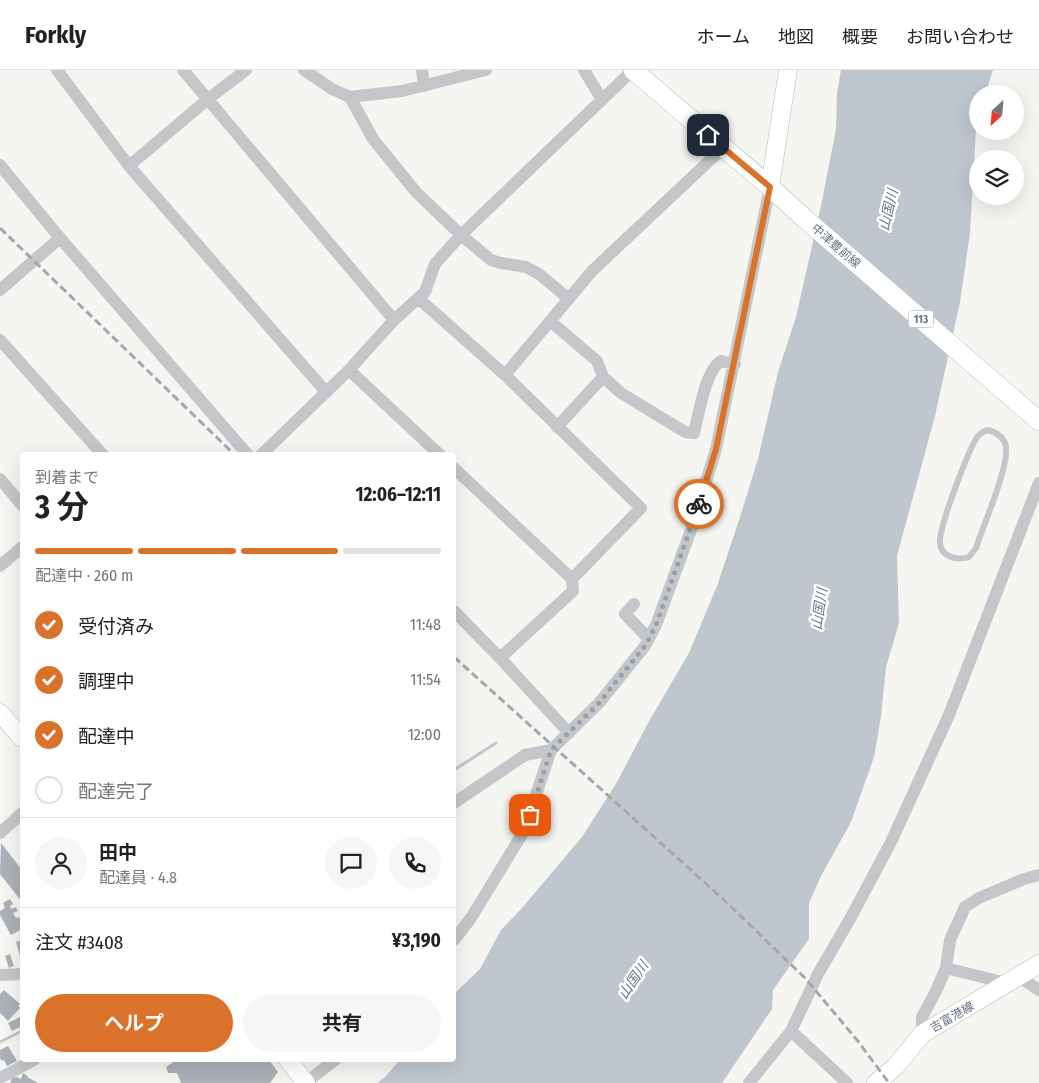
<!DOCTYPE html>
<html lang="ja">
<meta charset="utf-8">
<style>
:root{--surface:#fff;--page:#f6f6f6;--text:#222;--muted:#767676;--line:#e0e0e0;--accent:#db722c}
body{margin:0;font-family:"Fira Sans Condensed","Noto Sans JP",sans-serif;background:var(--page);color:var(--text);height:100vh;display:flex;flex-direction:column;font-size:19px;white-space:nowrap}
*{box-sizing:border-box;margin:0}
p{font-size:16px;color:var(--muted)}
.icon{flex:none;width:28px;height:28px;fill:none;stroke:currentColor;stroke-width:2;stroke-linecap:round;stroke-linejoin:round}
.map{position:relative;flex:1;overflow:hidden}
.details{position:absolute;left:20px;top:382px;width:436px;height:610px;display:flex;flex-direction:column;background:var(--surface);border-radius:5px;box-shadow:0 5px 20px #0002}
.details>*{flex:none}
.needle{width:32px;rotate:206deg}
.tools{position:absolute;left:969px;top:15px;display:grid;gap:10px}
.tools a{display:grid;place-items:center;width:55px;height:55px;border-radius:50%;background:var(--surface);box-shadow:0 5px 20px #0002;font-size:25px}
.pin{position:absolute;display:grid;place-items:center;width:42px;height:42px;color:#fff;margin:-21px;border-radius:10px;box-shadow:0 2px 8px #0006}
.courier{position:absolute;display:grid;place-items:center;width:50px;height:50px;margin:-25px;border:4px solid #db722c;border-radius:50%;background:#fff;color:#222;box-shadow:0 1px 6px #0007}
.head em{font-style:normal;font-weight:700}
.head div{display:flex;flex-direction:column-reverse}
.head{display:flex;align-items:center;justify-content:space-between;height:85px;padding:0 15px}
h1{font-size:32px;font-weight:700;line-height:38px}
.bar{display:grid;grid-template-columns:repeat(4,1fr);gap:8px 5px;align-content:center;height:60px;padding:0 15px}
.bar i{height:6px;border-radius:4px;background:var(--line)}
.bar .selected{background:var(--accent)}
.bar p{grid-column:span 4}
.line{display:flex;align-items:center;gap:12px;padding:0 15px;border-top:1px solid var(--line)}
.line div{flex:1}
.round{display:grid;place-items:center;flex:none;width:52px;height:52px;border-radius:26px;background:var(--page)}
ol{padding:0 15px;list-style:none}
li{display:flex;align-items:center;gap:15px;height:55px}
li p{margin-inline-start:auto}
li .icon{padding:5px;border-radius:50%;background:var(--accent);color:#fff;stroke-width:4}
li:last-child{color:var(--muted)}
li i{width:28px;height:28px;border:2px solid var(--line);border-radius:50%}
.action{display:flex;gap:10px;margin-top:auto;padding:10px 15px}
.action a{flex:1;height:58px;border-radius:30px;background:var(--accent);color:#fff;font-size:20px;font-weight:700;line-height:58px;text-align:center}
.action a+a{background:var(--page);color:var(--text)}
header{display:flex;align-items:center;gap:30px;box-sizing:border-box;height:70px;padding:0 25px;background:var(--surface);border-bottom:1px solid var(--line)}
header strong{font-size:24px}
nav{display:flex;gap:28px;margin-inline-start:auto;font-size:18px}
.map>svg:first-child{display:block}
.water{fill:#bfc6cd}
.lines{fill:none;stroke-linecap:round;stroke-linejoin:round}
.stream{stroke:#bfc6cd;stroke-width:3}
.building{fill:#acb1b8}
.secondary-casing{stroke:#b6b9be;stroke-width:19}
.primary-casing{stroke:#b4b7bc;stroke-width:20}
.lane{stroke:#c4c6ca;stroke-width:6}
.street{stroke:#c4c6ca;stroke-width:12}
.secondary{stroke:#fff;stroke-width:18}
.primary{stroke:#fff;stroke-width:19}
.rail{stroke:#a4a8ae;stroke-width:3;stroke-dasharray:8 4;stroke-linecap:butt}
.done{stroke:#98a0a9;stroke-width:5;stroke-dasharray:0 9}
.route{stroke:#db722c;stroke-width:6}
.labels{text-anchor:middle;stroke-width:5;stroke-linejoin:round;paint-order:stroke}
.shield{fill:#fff;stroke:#949ca8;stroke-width:1}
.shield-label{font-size:11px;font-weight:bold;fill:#667182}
.street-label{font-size:12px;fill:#667182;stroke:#fff}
.water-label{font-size:14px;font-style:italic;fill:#677885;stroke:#fff}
</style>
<header>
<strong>Forkly</strong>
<nav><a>ホーム</a><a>地図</a><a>概要</a><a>お問い合わせ</a></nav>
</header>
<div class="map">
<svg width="1039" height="1013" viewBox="0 0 1039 1013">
<rect width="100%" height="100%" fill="#f5f6f2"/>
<path class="water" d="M841,0H993L985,24H978L970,163L960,232L935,346L897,486L899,553L886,597L881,647L874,687L851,752L821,806L809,833V869L773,920L772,939L722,1013H377L385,1007L400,990H454V924L480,899L501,860L522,838L582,767L617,712L648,653L689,583L717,516L740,447L758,389L778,302L796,247L821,136L836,59L837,23Z"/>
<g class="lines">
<path class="stream" d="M454,700L496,673
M0,972L22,961"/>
</g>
<path class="building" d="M1,773L22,800V832L0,804Z
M10,829L13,834L10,836L11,839L16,837L18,841L13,843L16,848L19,847L22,852V859L11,865L0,845V841L5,838L3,833Z
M22,870V893L16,872Z
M10,884L14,896L9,898L5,886Z
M4,920L20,934L18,936L20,938L8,951L0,943V924Z
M22,946V956L12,961L8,953Z
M8,976L17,991L7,996L4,990L2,991L0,988V980Z
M176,990H269L278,1002L270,1013H181L177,1003H168L166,997Z
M23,1003L28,1006L27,1007L38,1013H10L12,1008L17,1007L21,1009Z"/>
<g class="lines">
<defs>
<path id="secondary" d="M770,117L788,0
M0,643L22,668
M288,990L306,1013
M876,1013L896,996L922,964L1039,894"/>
<path id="primary" d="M633,0L770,117L804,148L1039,351"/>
</defs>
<use href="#secondary" class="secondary-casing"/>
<use href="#primary" class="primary-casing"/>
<path class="lane" d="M988,360C996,362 1005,368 1006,377C1009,397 983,456 976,478L969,487C958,491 940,487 940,472C939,457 969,378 978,366C981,363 984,361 988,360Z"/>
<path class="street" d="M57,0L129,96L326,322
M183,0L394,250
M304,0L332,19L350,27L402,21L486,0
M422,0L424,16
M584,0L602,30
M350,27L373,69L416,122L461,165L491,190L501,193L526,197L539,204L569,229
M0,95L60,168L248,385
M129,96L208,29L246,0
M0,220L60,168
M418,228L505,305L641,438L572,509
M550,251L597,291L603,307L621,323L685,362L694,363C699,344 705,301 721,291L735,294
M0,270L103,385
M349,300L440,385
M505,305L592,201L723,78
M557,357L603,307
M261,385L349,300L394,250L425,222L435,194L461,165L633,0
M454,398L572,509L573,521L500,588
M0,409L22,435
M0,496L22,477
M634,534L625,544L649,569
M454,541L500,588L569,663
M454,733L525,685L551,680
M0,763L22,743
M454,870L471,848L524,761L551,680L599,633L645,576L656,555L691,460L716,379L770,117
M946,898L998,911L1005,916
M0,905L22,904
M1019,907L1039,920
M791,961L847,1013
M922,964V947L936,921L946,898L950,870L965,837L979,828L1024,809L1039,805
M0,1008L34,990
M305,1013L335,990
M749,1013L791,961L818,904L850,849L891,772L949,645L1039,413"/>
<use href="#secondary" class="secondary"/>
<use href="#primary" class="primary"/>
<path class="rail" d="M0,158L235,385
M454,587L722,828L805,908L857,970L889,1013"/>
</g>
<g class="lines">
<path class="done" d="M530,745L551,680L599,633L645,576L656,555L699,434"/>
<path class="route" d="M699,434L716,379L770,117L708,65"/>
</g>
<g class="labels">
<rect class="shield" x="908.5" y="240.5" width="25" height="17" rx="4"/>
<g class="shield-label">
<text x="921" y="253">113</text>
</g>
<g class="street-label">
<text transform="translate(836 176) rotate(41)" y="4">中津豊前線</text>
<text transform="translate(952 947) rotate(-30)" y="4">吉富港線</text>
</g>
<g class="water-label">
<text transform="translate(888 140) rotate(-77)" y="5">山国川</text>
<text transform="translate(819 539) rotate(-82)" y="5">山国川</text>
<text transform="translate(633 910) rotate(-56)" y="5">山国川</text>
</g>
</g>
</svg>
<div class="tools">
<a><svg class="needle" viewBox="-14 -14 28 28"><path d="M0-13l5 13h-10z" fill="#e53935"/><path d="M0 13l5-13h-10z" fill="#767676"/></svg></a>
<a><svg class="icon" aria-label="layers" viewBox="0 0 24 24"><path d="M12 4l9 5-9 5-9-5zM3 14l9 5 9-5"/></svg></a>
</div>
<div class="pin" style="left:530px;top:745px;background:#ea580c"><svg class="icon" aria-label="bag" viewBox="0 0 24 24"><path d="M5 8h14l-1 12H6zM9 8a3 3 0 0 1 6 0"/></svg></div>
<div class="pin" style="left:708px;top:65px;background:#1f2937"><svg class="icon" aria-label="home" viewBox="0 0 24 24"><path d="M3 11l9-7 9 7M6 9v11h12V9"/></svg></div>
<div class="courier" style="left:699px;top:434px"><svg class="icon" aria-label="bike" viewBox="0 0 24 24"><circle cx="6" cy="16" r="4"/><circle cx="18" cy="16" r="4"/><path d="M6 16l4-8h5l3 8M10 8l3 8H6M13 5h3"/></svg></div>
<section class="details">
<div class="head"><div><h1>3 分</h1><p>到着まで</p></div><em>12:06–12:11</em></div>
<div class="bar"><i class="selected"></i><i class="selected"></i><i class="selected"></i><i></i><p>配達中 · 260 m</p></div>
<ol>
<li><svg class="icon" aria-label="check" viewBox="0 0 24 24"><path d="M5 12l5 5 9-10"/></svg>受付済み<p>11:48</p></li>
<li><svg class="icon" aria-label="check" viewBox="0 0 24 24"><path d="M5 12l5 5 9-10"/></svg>調理中<p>11:54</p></li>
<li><svg class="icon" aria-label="check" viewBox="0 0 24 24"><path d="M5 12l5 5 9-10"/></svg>配達中<p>12:00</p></li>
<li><i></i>配達完了</li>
</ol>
<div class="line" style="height:90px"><a class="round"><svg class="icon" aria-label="person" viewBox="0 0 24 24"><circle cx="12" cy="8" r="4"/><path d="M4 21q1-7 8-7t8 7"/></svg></a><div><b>田中</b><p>配達員 · 4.8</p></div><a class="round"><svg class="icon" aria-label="chat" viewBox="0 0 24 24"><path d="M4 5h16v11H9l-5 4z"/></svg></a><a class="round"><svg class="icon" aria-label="phone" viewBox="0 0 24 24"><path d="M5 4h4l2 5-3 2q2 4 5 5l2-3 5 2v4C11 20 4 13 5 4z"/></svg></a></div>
<div class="line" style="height:65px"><div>注文 #3408</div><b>¥3,190</b></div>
<div class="action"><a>ヘルプ</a><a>共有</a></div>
</section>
</div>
